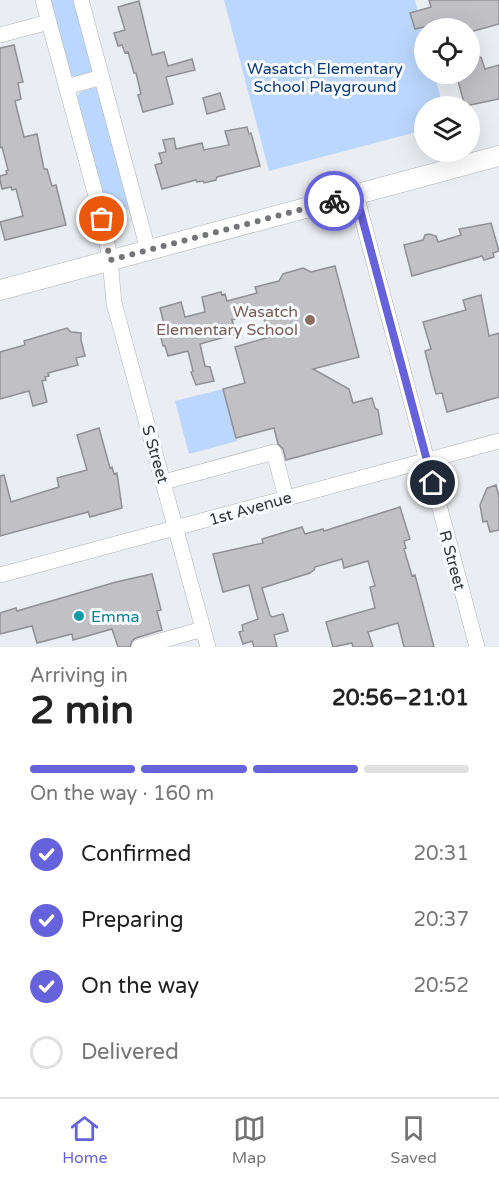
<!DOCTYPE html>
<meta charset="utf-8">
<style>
:root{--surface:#fff;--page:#f6f6f6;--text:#222;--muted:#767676;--line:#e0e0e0;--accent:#6662dc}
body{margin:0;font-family:"Varela Round",sans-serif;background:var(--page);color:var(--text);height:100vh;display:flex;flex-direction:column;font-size:22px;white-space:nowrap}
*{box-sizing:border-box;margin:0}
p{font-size:20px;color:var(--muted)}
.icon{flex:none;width:33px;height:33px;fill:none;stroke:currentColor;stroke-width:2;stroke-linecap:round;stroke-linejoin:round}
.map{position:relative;height:647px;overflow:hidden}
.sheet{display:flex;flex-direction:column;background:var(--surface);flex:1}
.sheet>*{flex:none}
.buttons{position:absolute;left:414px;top:18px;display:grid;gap:12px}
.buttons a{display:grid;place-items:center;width:66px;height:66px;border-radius:50%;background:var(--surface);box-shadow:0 6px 24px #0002;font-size:30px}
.pin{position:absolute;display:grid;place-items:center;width:51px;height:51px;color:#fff;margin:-26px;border:3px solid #fff;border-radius:50%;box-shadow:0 2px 6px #0007}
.courier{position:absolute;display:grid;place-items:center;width:60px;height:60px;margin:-30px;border:4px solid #6662dc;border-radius:50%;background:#fff;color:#222;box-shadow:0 2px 8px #0007}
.head em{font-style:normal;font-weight:700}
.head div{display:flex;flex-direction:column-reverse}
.head{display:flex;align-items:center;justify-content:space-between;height:102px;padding:0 30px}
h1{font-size:39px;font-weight:700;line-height:45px}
.bar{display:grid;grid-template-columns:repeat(4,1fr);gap:9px 6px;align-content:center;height:72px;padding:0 30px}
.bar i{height:8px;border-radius:4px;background:var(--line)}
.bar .on{background:var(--accent)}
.bar p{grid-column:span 4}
ol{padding:0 30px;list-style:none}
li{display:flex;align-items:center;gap:18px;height:66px}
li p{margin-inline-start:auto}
li .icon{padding:6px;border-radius:50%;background:var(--accent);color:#fff;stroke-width:4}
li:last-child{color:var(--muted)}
li i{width:33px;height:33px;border:3px solid var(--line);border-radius:50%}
.tabs{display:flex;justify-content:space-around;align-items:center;height:84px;border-top:2px solid var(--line);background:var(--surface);font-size:16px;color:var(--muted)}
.tabs a{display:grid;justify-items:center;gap:3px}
.tabs .on{color:var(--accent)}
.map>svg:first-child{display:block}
.green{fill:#bcd7fd}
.building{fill:#c1c1c5;stroke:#909094;stroke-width:1.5}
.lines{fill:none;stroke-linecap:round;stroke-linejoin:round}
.minor-casing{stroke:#afb1b5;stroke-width:16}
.major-casing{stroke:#afb1b5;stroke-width:21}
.minor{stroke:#fff;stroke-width:15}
.major{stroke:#fff;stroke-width:20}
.done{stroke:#747578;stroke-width:6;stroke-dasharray:0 10.8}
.route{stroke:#6662dc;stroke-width:8}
.education-dot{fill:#8d6e63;stroke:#f7fafe;stroke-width:2}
.culture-dot{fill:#0f9aa8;stroke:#f7fafe;stroke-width:2}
.labels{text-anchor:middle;stroke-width:6;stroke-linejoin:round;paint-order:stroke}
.park-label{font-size:16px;fill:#0e3b78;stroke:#f7fafe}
.education-label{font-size:16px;fill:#785e54;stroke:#f7fafe;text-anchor:end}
.street-label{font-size:16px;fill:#343537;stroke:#f7fafe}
.culture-label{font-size:16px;fill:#0d838f;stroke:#f7fafe;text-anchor:start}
</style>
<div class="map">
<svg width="499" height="647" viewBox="0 0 499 647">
<rect width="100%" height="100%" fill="#eaedf1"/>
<path class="green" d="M49,0H77L94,70C88,74 78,77 71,76L68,72Z
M224,0H415L424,38V74H434L443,106H424V130L269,171Z
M96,87L99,89L131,209L112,215H109L76,98L80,92Z
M223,389L237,441L189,454L175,401Z"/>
<path class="building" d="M429,0H499V24L470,32V28H455L453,20L415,29L410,13L431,7Z
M139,1L152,55L164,52L168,66L192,59L195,70L166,77L173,104L143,112L138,95L141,94L136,73H134L128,52L125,53L122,45L118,46L114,33L125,30L118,7Z
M14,45L23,82L18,83L21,99L15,101L24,137L37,134L44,169H47L52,186L56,185L66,225L5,240L0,222L23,216L16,189L12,190L11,187L2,189L0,180V176L7,174L6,171L8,170L2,147L0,148V48Z
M481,57L485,69L499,65V99L465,106L456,74H470V66L473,65L471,59Z
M220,93L225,109L207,114L203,98Z
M247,127L249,134L251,133L260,166L217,177L216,180L204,183L203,181L197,182L196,180L162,189L155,165L162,163L159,153L166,152L163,140L174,138L176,149L202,143L204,150L229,145L225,131Z
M491,223L499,251L493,253L494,257L484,260L482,256L412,276L404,245L423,240L425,235L429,234L436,236L438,242L461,235L459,229Z
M335,266L359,357L313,369L349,389L353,403L372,398L375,408L378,410L382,434L286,460L283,449L278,444L274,428L236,438L223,389L245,383L235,347L269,337L262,312L232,320L236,334L200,344L205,366L210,367L214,381L196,385L191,372L193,371L188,351L168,356L165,346H163L158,326L164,324L160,308L181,302L185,317L205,312L202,297L221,292L222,295L225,294L227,301L257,293L255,287L279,281L283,274L303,268L311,272Z
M481,295L489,336L499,333V397L447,412L442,393L436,394L433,383L425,351L431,349L423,322L466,310L463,300Z
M67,328L71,332L81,333V340L85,356L76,358L78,365L48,373L49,376L45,377L46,380L42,381L47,402L33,406L29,391L0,399V352L25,345L24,341Z
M99,428L110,468L112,467L114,474L117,473L122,508L90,517L88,512L0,536V476L4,475L11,502L59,487L57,478L87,470L77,435Z
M496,485L499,497V530L490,532L487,521L483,522L480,505L487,488Z
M400,507L410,539L404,541L406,548L404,549L412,576L415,575L434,647H404L398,623L368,632L373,647H353L352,643L333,647L326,622L375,608L370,587L375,586L368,561L344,568L342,559L315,567L314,570L310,573L262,588L270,615L272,617L283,614L288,631L274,635L277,647H254L252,641L243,644L239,632L243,631L242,625L258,619L249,585L223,592L213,554L263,543L262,539L302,527L305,534L323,529L324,531Z
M152,574L161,610L157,611L162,630L136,638L132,641L130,647H118L112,629L73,640L72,634L37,643L32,626L0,634V613L16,608L17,611L116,582Z"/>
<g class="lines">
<defs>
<path id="minor" d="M43,0L104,226L110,260L114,303L208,647
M81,0L148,250
M0,35L49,22
M66,87L102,77
M356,195L477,647
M164,482L274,452L286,498
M0,575L499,441
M139,647L203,629"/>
<path id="major" d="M0,290L499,156"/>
</defs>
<use href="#minor" class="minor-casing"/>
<use href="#major" class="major-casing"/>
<use href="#minor" class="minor"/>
<use href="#major" class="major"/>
</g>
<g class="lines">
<path class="done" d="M102,219L110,260L334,201"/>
<path class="route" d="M334,201L356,195L433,483"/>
</g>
<circle class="education-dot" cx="310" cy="320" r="6"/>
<circle class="culture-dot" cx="79" cy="616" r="6"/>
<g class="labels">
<g class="park-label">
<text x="325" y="74">Wasatch Elementary<tspan x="325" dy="18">School Playground</tspan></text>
</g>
<g class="education-label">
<text x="298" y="317">Wasatch<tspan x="298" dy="18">Elementary School</tspan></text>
</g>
<g class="street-label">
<text transform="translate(156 454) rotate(74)" y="6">S Street</text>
<text transform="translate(250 508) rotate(-16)" y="6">1st Avenue</text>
<text transform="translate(453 560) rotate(75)" y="6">R Street</text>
</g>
<g class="culture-label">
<text x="91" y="622">Emma</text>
</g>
</g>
</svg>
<div class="buttons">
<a><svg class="icon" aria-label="locate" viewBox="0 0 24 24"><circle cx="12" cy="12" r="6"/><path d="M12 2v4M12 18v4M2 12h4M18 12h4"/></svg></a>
<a><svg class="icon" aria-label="layers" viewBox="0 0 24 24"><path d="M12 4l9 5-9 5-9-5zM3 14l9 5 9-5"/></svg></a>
</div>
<div class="pin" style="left:102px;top:219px;background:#ea580c"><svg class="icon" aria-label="bag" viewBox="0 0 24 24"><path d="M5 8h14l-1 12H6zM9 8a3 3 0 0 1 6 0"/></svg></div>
<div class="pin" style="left:433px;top:483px;background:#1f2937"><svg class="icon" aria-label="home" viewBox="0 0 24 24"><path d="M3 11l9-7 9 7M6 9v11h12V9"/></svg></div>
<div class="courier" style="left:334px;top:201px"><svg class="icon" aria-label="bike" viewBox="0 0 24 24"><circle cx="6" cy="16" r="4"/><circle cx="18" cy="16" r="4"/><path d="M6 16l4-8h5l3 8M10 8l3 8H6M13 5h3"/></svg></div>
</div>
<section class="sheet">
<div class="head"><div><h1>2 min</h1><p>Arriving in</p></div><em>20:56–21:01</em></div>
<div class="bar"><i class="on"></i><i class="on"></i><i class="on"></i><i></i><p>On the way · 160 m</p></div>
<ol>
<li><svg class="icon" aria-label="check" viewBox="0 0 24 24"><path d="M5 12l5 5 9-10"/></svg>Confirmed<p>20:31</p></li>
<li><svg class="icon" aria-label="check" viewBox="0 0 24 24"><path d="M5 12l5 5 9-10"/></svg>Preparing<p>20:37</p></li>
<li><svg class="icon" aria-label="check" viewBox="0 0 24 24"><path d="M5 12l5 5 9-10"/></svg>On the way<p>20:52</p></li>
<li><i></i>Delivered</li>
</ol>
</section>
<nav class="tabs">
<a class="on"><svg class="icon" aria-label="home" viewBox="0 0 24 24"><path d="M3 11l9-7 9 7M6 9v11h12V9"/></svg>Home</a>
<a><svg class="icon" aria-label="map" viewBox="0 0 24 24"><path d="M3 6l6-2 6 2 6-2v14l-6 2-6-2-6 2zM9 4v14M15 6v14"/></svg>Map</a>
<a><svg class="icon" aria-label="saved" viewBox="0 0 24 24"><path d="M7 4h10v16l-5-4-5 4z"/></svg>Saved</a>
</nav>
